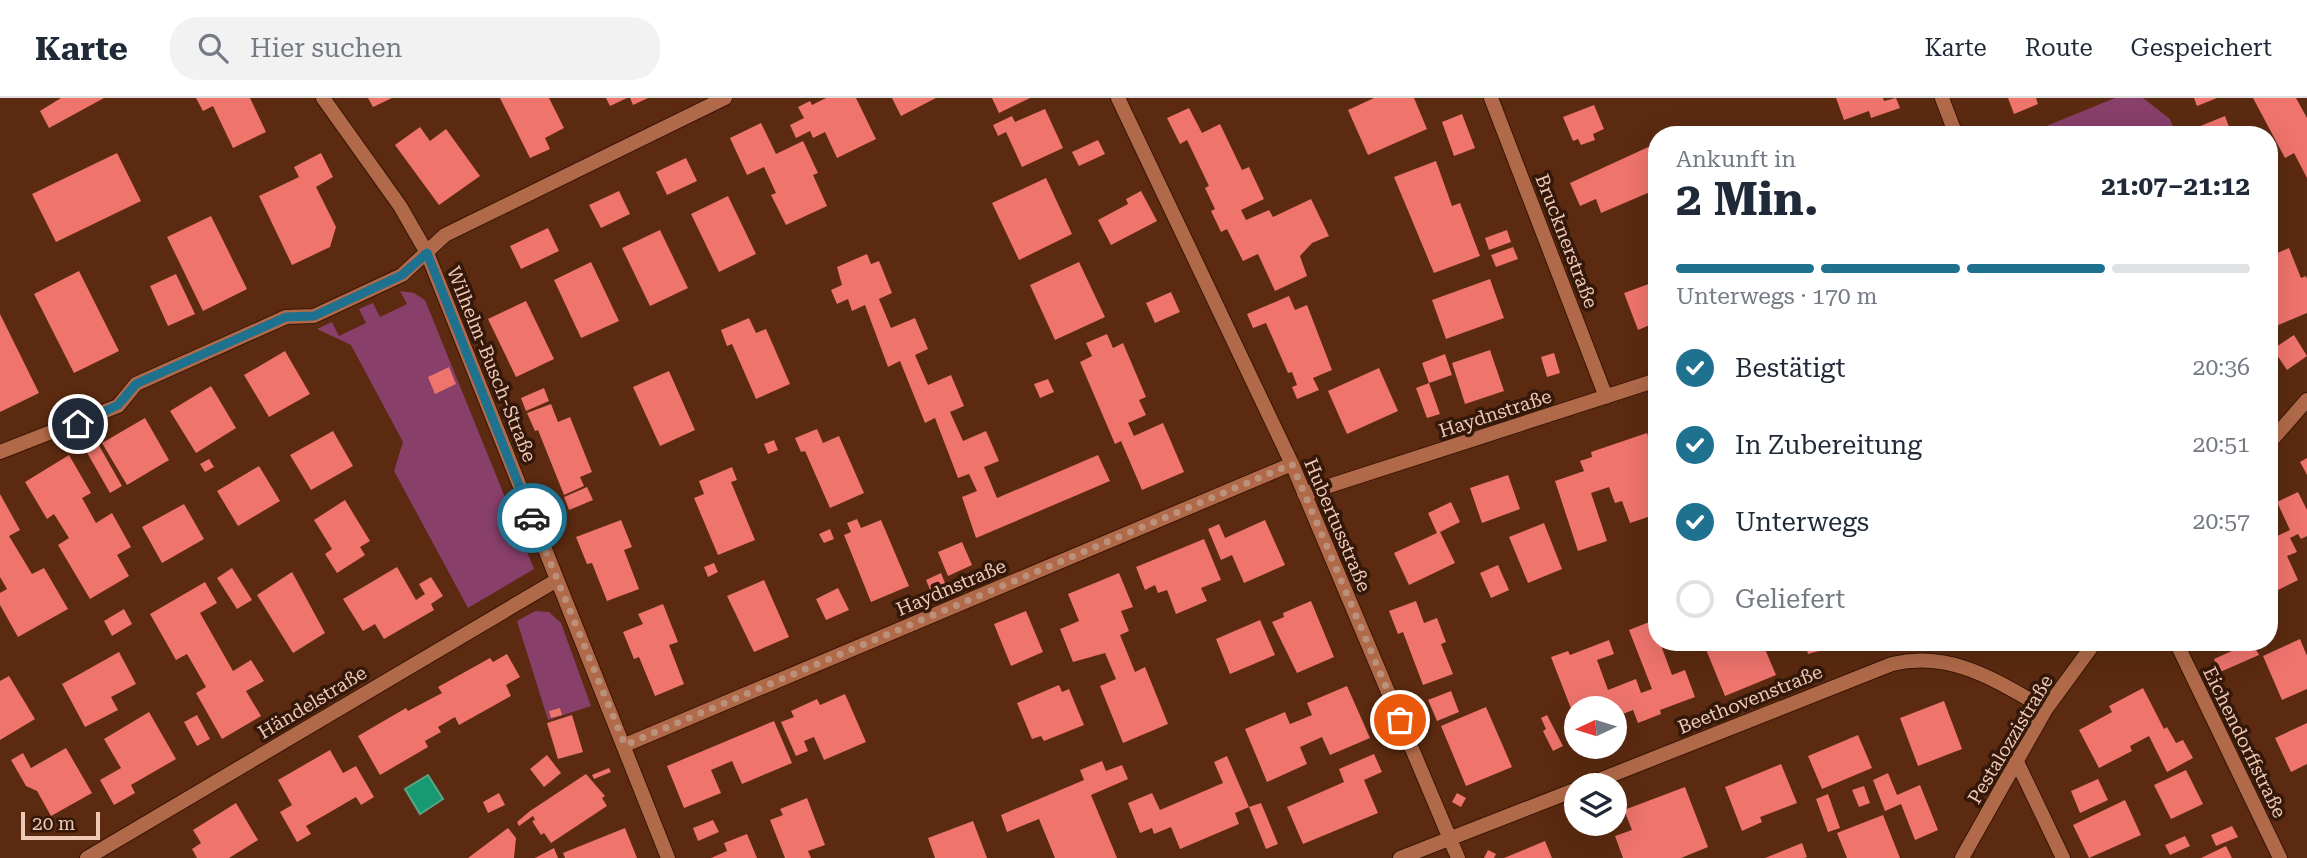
<!DOCTYPE html>
<html lang="de">
<meta charset="utf-8">
<style>
:root{--surface:#fff;--page:#f2f2f3;--text:#1f2937;--muted:#747a83;--line:#e0e1e3;--accent:#1f7190}
body{margin:0;font-family:"Roboto Serif",serif;background:var(--page);color:var(--text);height:100vh;display:flex;flex-direction:column;font-size:26px;white-space:nowrap}
*{box-sizing:border-box;margin:0}
p{font-size:23px;color:var(--muted)}
.icon{flex:none;width:38px;height:38px;fill:none;stroke:currentColor;stroke-width:2;stroke-linecap:round;stroke-linejoin:round}
.map{position:relative;flex:1;overflow:hidden}
.side{position:absolute;left:1648px;top:28px;width:630px;height:525px;display:flex;flex-direction:column;background:var(--surface);border-radius:28px;box-shadow:0 7px 28px #0002}
.side>*{flex:none}
.needle{width:46px;rotate:266deg}
.tools{position:absolute;left:1564px;top:598px;display:grid;gap:14px}
.tools a{display:grid;place-items:center;width:63px;height:63px;border-radius:50%;background:var(--surface);box-shadow:0 7px 28px #0002;font-size:35px}
.scale{position:absolute;left:21px;bottom:18px;width:79px;box-sizing:border-box;padding-left:7px;border:4px solid #efc8b6;border-top:0;font-size:19px;line-height:24px;white-space:nowrap;color:#efc8b6;-webkit-text-stroke:5px #34180a;paint-order:stroke}
.pin{position:absolute;display:grid;place-items:center;width:60px;height:60px;color:#fff;margin:-30px;border:4px solid #fff;border-radius:50%;box-shadow:0 2px 7px #0007}
.courier{position:absolute;display:grid;place-items:center;width:70px;height:70px;margin:-35px;border:5px solid #1f7190;border-radius:50%;background:#fff;color:#222;box-shadow:0 2px 9px #0007}
.overview em{font-style:normal;font-weight:700}
.overview div{display:flex;flex-direction:column-reverse}
.overview{display:flex;align-items:center;justify-content:space-between;height:119px;padding:0 28px}
h1{font-size:46px;font-weight:700;line-height:52px}
.bar{display:grid;grid-template-columns:repeat(4,1fr);gap:10px 7px;align-content:center;height:84px;padding:0 28px}
.bar i{height:9px;border-radius:5px;background:var(--line)}
.bar .on{background:var(--accent)}
.bar p{grid-column:span 4}
ol{padding:0 28px;list-style:none}
li{display:flex;align-items:center;gap:21px;height:77px}
li p{margin-inline-start:auto}
li .icon{padding:7px;border-radius:50%;background:var(--accent);color:#fff;stroke-width:4}
li:last-child{color:var(--muted)}
li i{width:38px;height:38px;border:4px solid var(--line);border-radius:50%}
header{display:flex;align-items:center;gap:42px;box-sizing:border-box;height:98px;padding:0 35px;background:var(--surface);border-bottom:2px solid var(--line)}
header strong{font-size:33px}
nav{display:flex;gap:38px;margin-inline-start:auto;font-size:24px}
.search{width:490px;height:63px;background:var(--page);display:flex;align-items:center;gap:18px;box-sizing:border-box;padding:0 24px;border-radius:28px;color:var(--muted);font-size:26px}
.map>svg:first-child{display:block}
.green{fill:#883f6a}
.water{fill:#179971;stroke:#58a786;stroke-width:2}
.building{fill:#ee746c}
.lines{fill:none;stroke-linecap:round;stroke-linejoin:round}
.street-casing{stroke:#381504;stroke-width:16}
.street{stroke:#b06a49;stroke-width:14}
.done{stroke:#bb917c;stroke-width:7;stroke-dasharray:0 12.6}
.route{stroke:#1f7190;stroke-width:9}
.labels{text-anchor:middle;stroke-width:7;stroke-linejoin:round;paint-order:stroke}
.street-label{font-size:19px;fill:#efc8b6;stroke:#34180a}
</style>
<header>
<strong>Karte</strong>
<div class="search"><svg class="icon" aria-label="search" viewBox="0 0 24 24"><circle cx="10" cy="10" r="6"/><path d="M15 15l6 6"/></svg>Hier suchen</div>
<nav><a>Karte</a><a>Route</a><a>Gespeichert</a></nav>
</header>
<div class="map">
<svg width="2307" height="760" viewBox="0 0 2307 760">
<rect width="100%" height="100%" fill="#5b2a10"/>
<path class="green" d="M2115,0H2143L2170,21L2176,37H2024Z
M400,193L414,195L425,202L534,471L468,510L394,373L403,344L351,247L317,231L332,224L339,238L366,225L359,211L373,205L380,219L407,206Z
M535,513L549,514L561,525L591,608L548,622L517,523Z"/>
<path class="water" d="M428,677L443,701L420,716L405,691Z"/>
<path class="building" d="M61,0H104L49,30L40,13Z
M196,0H250L266,34L233,50L213,8L203,13Z
M368,0H392L373,9Z
M500,0H549L564,30L545,40L550,51L530,60Z
M606,0H627L610,8Z
M630,0H648L633,7Z
M826,0H856L876,41L837,60L825,34L813,40L810,33L796,40L790,27L804,20L798,9L810,3L812,7Z
M892,0H936L901,18Z
M992,0H1030L999,15Z
M1374,0H1414L1427,31L1368,57L1348,12Z
M1836,0H1883L1884,3L1896,0L1900,10L1871,20L1869,13L1844,22Z
M2008,0H2036L2038,6L2014,16Z
M2194,0H2217L2197,8Z
M2253,0H2296L2307,20V80L2294,55L2285,60Z
M1594,7L1604,31L1593,36L1595,42L1581,47L1578,41L1573,43L1563,19Z
M1189,10L1202,35L1220,26L1242,72L1249,69L1264,101L1241,112L1246,122L1269,112L1273,119L1311,101L1329,138L1312,145L1300,158L1307,178L1275,193L1258,156L1243,163L1227,131L1221,134L1211,113L1215,111L1205,90L1209,88L1187,42L1180,46L1167,20Z
M1045,11L1063,50L1022,69L1006,34L998,38L993,27L1012,18L1015,24Z
M1462,16L1475,50L1454,58L1442,24Z
M2225,18L2232,37H2189L2188,33Z
M761,25L776,56L803,43L818,75L813,77L827,108L786,127L771,97L776,95L764,69L747,77L730,40Z
M420,29L430,43L446,31L480,78L439,107L395,47Z
M1098,42L1105,56L1079,68L1072,54Z
M1657,45V91L1601,115L1596,101L1580,108L1570,85Z
M117,55L141,103L56,144L32,96Z
M321,55L333,79L316,89L336,129L330,149L292,167L259,98L299,79L294,69Z
M686,60L697,83L667,97L656,74Z
M1436,63L1452,108L1460,105L1480,158L1434,175L1394,79Z
M1046,80L1072,136L1019,162L992,105Z
M619,93L630,116L601,130L589,107Z
M1141,93L1157,123L1111,147L1098,122L1128,106L1126,101Z
M728,98L756,156L719,174L691,116Z
M211,118L247,191L203,213L167,139Z
M548,130L559,153L521,171L510,148Z
M660,132L688,190L650,208L622,150Z
M1507,132L1511,144L1489,152L1485,140Z
M1513,149L1518,161L1496,169L1491,157Z
M2289,150L2301,180L2306,178L2307,181V215L2276,228L2270,212V158Z
M867,156L871,166L879,163L892,195L879,201L891,230L915,220L928,251L915,257L928,287L951,277L964,308L950,314L963,343L986,333L999,363L984,369L997,400L1098,357L1110,383L976,440L962,399L977,393L969,376L958,380L935,320L925,325L900,263L888,269L865,207L852,213L848,201L837,206L831,192L842,187L837,169Z
M591,164L619,223L581,240L554,182Z
M1079,164L1105,219L1055,242L1030,187Z
M79,173L119,253L74,275L34,196Z
M176,176L195,216L168,228L150,188Z
M1490,181L1504,220L1446,241L1432,202Z
M1657,183V224L1638,232L1624,195Z
M1171,194L1180,214L1155,225L1146,205Z
M1289,198L1295,212L1307,207L1332,272L1313,280L1319,292L1297,301L1292,289L1297,287L1292,274L1288,275L1266,225L1253,230L1247,216Z
M526,203L554,261L516,279L488,221Z
M0,216L39,295L0,314Z
M749,220L756,235L766,231L790,286L756,301L732,246L727,248L721,232Z
M1107,236L1113,250L1123,245L1146,299L1139,302L1146,317L1128,325L1134,338L1163,325L1184,374L1142,392L1121,343L1115,346L1080,264L1092,258L1086,245Z
M2294,237L2307,258L2287,272L2273,251Z
M1490,252L1504,293L1465,306L1452,265Z
M285,253L310,296L269,319L244,277Z
M1554,255L1560,275L1547,279L1541,259Z
M1445,256L1452,277L1429,285L1422,265Z
M449,269L456,286L435,296L428,279Z
M1379,270L1398,313L1347,336L1328,293Z
M669,273L695,332L660,348L633,289Z
M1048,281L1054,294L1040,300L1034,286Z
M1429,285L1440,316L1427,320L1416,290Z
M211,288L236,330L196,355L170,313Z
M544,290L549,303L526,313L521,300Z
M551,306L558,324L570,319L592,374L580,379L584,388L564,397L538,332L535,333L527,315Z
M145,320L169,362L127,387L102,345Z
M817,331L823,345L839,338L864,395L830,410L805,353L801,354L795,340Z
M333,333L353,368L311,392L290,357Z
M1647,335L1657,367V416L1630,425L1622,403L1615,405L1609,389L1591,395L1607,443L1578,453L1555,383L1584,373L1580,363L1592,359L1591,354Z
M774,342L778,352L768,356L764,346Z
M97,344L122,388L110,395L85,351Z
M69,357L91,395L82,400L96,425L112,415L131,449L117,457L129,478L90,501L58,447L69,440L54,416L47,421L25,384Z
M2307,360V377L2300,364Z
M209,361L214,369L205,374L200,366Z
M259,368L280,403L238,428L217,393Z
M732,369L737,382L731,384L755,442L718,457L694,400L704,396L699,383Z
M1508,377L1520,411L1482,425L1470,390Z
M587,389L593,402L569,412L564,399Z
M2298,394L2307,412V438L2301,441L2298,436L2290,440L2297,454L2287,458L2298,482L2270,496V436L2274,433L2277,438L2290,432L2277,404Z
M0,396L20,432L9,438L32,476L44,470L68,511L18,539L0,507V495L7,491L0,479Z
M345,402L370,443L360,449L365,457L337,475L325,456L332,451L314,422Z
M1451,404L1460,424L1440,434L1455,465L1409,487L1394,455L1437,435L1428,415Z
M184,406L204,441L162,465L142,429Z
M857,421L861,430L881,422L909,488L871,504L844,437L851,434L847,425Z
M621,422L632,449L624,452L639,491L607,503L592,465L587,466L576,439Z
M1265,422L1285,467L1244,485L1232,457L1221,462L1208,431L1219,426L1225,440Z
M1544,425L1562,471L1528,485L1509,439Z
M830,431L834,441L824,445L819,436Z
M1204,441L1221,482L1201,490L1207,503L1176,516L1167,492L1158,495L1155,487L1145,492L1136,469Z
M962,444L972,467L948,478L938,454Z
M714,465L718,474L708,479L704,469Z
M1498,467L1509,492L1491,500L1480,475Z
M397,469L416,502L425,496L419,486L431,479L443,498L431,506L434,512L384,541L375,526L363,533L343,501Z
M232,470L252,502L237,511L217,480Z
M292,474L325,535L293,555L257,497Z
M941,475L947,490L932,496L926,482Z
M1119,475L1133,509L1121,513L1129,533L1120,537L1135,574L1145,569L1168,626L1123,645L1100,588L1116,581L1105,555L1073,564L1060,531L1079,523L1068,496Z
M764,482L789,539L754,554L727,498Z
M205,484L217,505L200,515L233,573L251,562L264,583L246,593L261,618L222,641L196,595L206,589L187,556L176,562L150,516Z
M838,490L849,512L826,522L816,501Z
M1311,503L1334,559L1297,575L1272,524L1284,519L1283,515Z
M1416,503L1424,525L1437,520L1446,544L1441,546L1453,576L1423,587L1403,534L1398,536L1389,513Z
M663,506L678,544L669,547L684,586L655,598L639,559L634,561L623,534L643,526L638,516Z
M124,511L132,526L112,538L104,523Z
M1026,513L1043,554L1011,568L994,526Z
M1657,521V544H1675L1662,550L1672,577L1685,572L1695,599L1660,612L1661,616L1638,625L1633,612L1615,619V611H1577V626L1551,559L1568,553L1570,557L1609,542L1614,556L1597,562L1608,592L1636,581L1641,595L1652,591L1629,532Z
M1260,522L1275,557L1230,576L1216,541Z
M2300,541L2307,558V591L2282,602L2263,558Z
M1703,544H1762L1776,577L1725,598Z
M1805,544H1816L1819,553L1808,556Z
M2252,544L2259,557L2220,574L2214,561Z
M119,554L136,586L111,599L118,612L85,629L62,586Z
M507,556L520,579L506,587L511,598L459,627L455,619L438,629L441,634L425,643L428,649L380,677L358,638L406,610L408,613L442,595L438,589L490,560L493,564Z
M9,578L35,621L0,642V583Z
M1059,587L1062,594L1069,591L1084,627L1044,643L1041,638L1032,641L1017,605Z
M1347,588L1370,640L1330,657L1322,639L1300,649L1307,666L1267,684L1245,631L1285,614L1290,626L1312,617L1307,605Z
M2143,590L2164,631L2167,629L2176,645L2183,642L2193,660L2167,674L2149,638L2130,648L2132,653L2099,670L2079,632L2112,614L2109,608Z
M1451,593L1459,614L1437,623L1428,602Z
M845,596L866,644L824,662L814,639L804,643L808,653L796,658L781,624L794,619L791,613L817,601L820,607Z
M1944,603L1962,651L1918,668L1900,620Z
M1486,609L1512,669L1466,688L1441,628Z
M560,610L562,617L551,620L549,613Z
M149,614L176,661L131,687L135,695L114,707L100,682L121,670L104,641Z
M197,617L210,641L197,648L184,624Z
M572,617L583,654L558,661L547,625Z
M1547,617L1563,648L1553,653L1543,633L1546,631L1541,620Z
M774,623L792,665L742,686L732,663L711,672L721,695L684,710L667,668Z
M2307,625V666L2291,674L2275,640Z
M1858,637L1872,670L1822,691L1808,658Z
M66,650L92,695L51,718L37,693L26,688L11,662L23,655L31,670Z
M330,652L343,675L356,668L374,699L361,707L356,699L306,728L311,736L297,744L280,714L292,707L278,682Z
M1374,656L1382,674L1364,682L1378,715L1303,746L1287,709L1344,684L1339,671Z
M547,657L561,675L544,689L530,671Z
M1227,658L1249,709L1235,715L1239,726L1180,751L1171,729L1154,736L1152,730L1140,735L1128,705L1152,695L1160,712L1223,685L1214,664Z
M1102,663L1106,673L1122,667L1128,681L1091,697L1117,760H1055L1039,721L1007,734L1001,717L1084,682L1080,672Z
M1781,666L1797,705L1760,719L1762,724L1742,733L1725,689Z
M609,670L611,674L594,681L592,677Z
M2186,672L2203,706L2171,721L2154,687Z
M1888,675L1897,697L1920,687L1938,732L1915,742L1901,706L1885,713L1873,682Z
M586,676L605,698L602,700L607,708L551,745L544,735L541,737L532,723L535,722L533,718L519,728L517,724L530,713Z
M2098,681L2108,702L2080,715L2071,693Z
M1864,688L1870,705L1859,709L1852,692Z
M1685,689L1708,749L1681,760H1623L1615,738L1632,732L1624,712Z
M499,695L505,707L488,715L483,704Z
M1457,695L1466,700L1461,709L1452,704Z
M1828,696L1840,730L1828,734L1816,701Z
M807,700L825,747L808,753L811,760H785L770,722L783,717L780,711Z
M2125,702L2141,737L2089,760L2073,727Z
M236,705L258,742L229,760H197L192,751L201,745L193,732Z
M1261,705L1278,746L1266,751L1249,709Z
M1883,717L1900,760H1847L1837,735Z
M713,722L719,734L698,743L693,730Z
M973,723L987,760H935L928,740Z
M2232,728L2238,739L2216,748L2211,737Z
M508,730L516,740L514,760H468Z
M625,730L637,760H565L563,755Z
M747,736L757,760H711L727,753L724,745Z
M2185,738L2190,748L2170,757L2165,747Z
M1545,743L1552,760H1504Z
M1802,745L1807,759L1804,760H1765Z
M2226,748L2232,760H2201Z
M554,750L558,760H535Z
M1488,752L1496,756L1494,760H1484Z"/>
<g class="lines">
<defs>
<path id="street" d="M323,0L400,108L427,155L668,760
M1118,0L1292,366L1458,760
M1491,0L1606,299
M1942,0L1956,37
M2270,344L2307,302
M0,354L118,308L136,286L286,219L314,218L402,177L445,137L725,0
M1304,396L1657,282
M2176,544L2280,760
M625,647L1292,366
M2017,664L2063,760
M1584,688L1892,566C1952,552 1996,583 2046,611
M87,760L557,482
M1400,760L1577,691
M1962,760L2046,611L2095,544"/>
</defs>
<use href="#street" class="street-casing"/>
<use href="#street" class="street"/>
</g>
<g class="lines">
<path class="done" d="M532,420L625,647L1292,366L1400,622"/>
<path class="route" d="M78,326L118,307L136,286L286,219L314,218L402,177L427,155L532,420"/>
</g>
<g class="labels">
<g class="street-label">
<text transform="translate(1567 143) rotate(69)" y="7">Brucknerstraße</text>
<text transform="translate(492 266) rotate(68)" y="7">Wilhelm-Busch-Straße</text>
<text transform="translate(1495 315) rotate(-18)" y="7">Haydnstraße</text>
<text transform="translate(1338 427) rotate(67)" y="7">Hubertusstraße</text>
<text transform="translate(951 489) rotate(-23)" y="7">Haydnstraße</text>
<text transform="translate(1750 601) rotate(-22)" y="7">Beethovenstraße</text>
<text transform="translate(312 604) rotate(-31)" y="7">Händelstraße</text>
<text transform="translate(2010 641) rotate(-59)" y="7">Pestalozzistraße</text>
<text transform="translate(2245 644) rotate(64)" y="7">Eichendorffstraße</text>
</g>
</g>
</svg>
<div class="tools">
<a><svg class="needle" viewBox="-14 -14 28 28"><path d="M0-13l5 13h-10z" fill="#e53935"/><path d="M0 13l5-13h-10z" fill="#747a83"/></svg></a>
<a><svg class="icon" aria-label="layers" viewBox="0 0 24 24"><path d="M12 4l9 5-9 5-9-5zM3 14l9 5 9-5"/></svg></a>
</div>
<div class="scale">20 m</div>
<div class="pin" style="left:1400px;top:622px;background:#ea580c"><svg class="icon" aria-label="bag" viewBox="0 0 24 24"><path d="M5 8h14l-1 12H6zM9 8a3 3 0 0 1 6 0"/></svg></div>
<div class="pin" style="left:78px;top:326px;background:#1f2937"><svg class="icon" aria-label="home" viewBox="0 0 24 24"><path d="M3 11l9-7 9 7M6 9v11h12V9"/></svg></div>
<div class="courier" style="left:532px;top:420px"><svg class="icon" aria-label="car" viewBox="0 0 24 24"><path d="M5 17H2v-5l4-1 3-4h7l3 4 3 1v5h-3M9 17h6M6 11h13"/><circle cx="7" cy="17" r="2"/><circle cx="17" cy="17" r="2"/></svg></div>
<section class="side">
<div class="overview"><div><h1>2 Min.</h1><p>Ankunft in</p></div><em>21:07–21:12</em></div>
<div class="bar"><i class="on"></i><i class="on"></i><i class="on"></i><i></i><p>Unterwegs · 170 m</p></div>
<ol>
<li><svg class="icon" aria-label="check" viewBox="0 0 24 24"><path d="M5 12l5 5 9-10"/></svg>Bestätigt<p>20:36</p></li>
<li><svg class="icon" aria-label="check" viewBox="0 0 24 24"><path d="M5 12l5 5 9-10"/></svg>In Zubereitung<p>20:51</p></li>
<li><svg class="icon" aria-label="check" viewBox="0 0 24 24"><path d="M5 12l5 5 9-10"/></svg>Unterwegs<p>20:57</p></li>
<li><i></i>Geliefert</li>
</ol>
</section>
</div>
